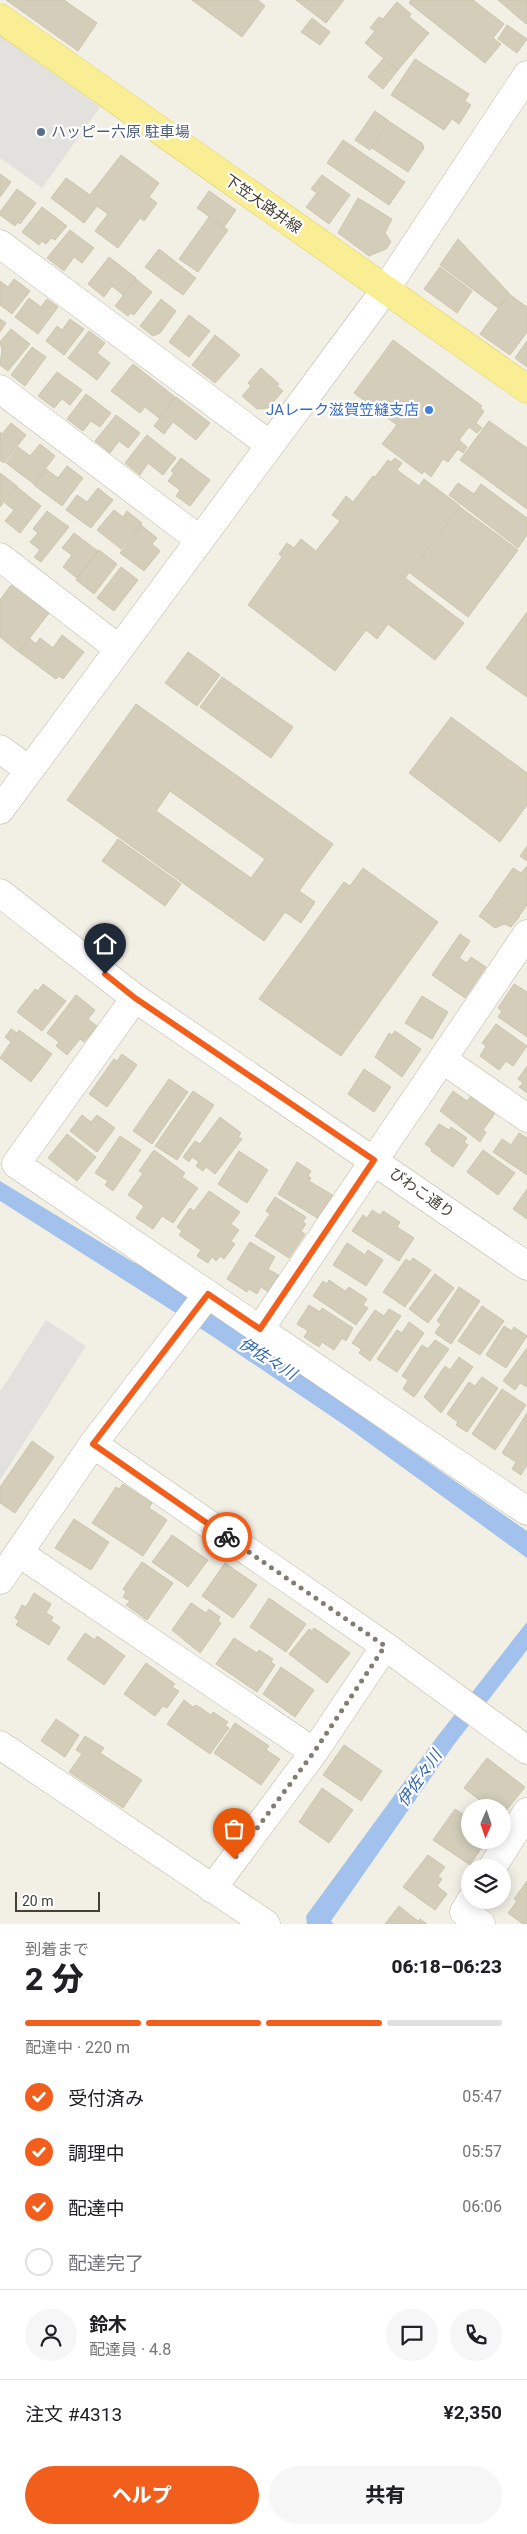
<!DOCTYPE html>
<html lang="ja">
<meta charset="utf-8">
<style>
:root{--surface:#fff;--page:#f6f6f6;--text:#202124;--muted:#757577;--line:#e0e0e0;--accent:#f25e1b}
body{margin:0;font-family:Roboto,"Noto Sans JP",sans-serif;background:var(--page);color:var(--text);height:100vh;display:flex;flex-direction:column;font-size:19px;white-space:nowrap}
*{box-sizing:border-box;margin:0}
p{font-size:16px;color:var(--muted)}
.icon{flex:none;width:28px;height:28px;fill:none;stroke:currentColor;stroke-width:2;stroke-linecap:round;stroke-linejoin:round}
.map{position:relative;height:1924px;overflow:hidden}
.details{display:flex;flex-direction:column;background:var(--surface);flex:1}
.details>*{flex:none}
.needle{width:32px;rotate:182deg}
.controls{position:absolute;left:461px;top:1799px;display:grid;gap:10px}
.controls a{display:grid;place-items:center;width:50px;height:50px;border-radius:50%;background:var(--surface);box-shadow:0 2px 12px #0003;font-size:25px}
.scale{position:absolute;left:15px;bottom:12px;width:85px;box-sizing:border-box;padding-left:5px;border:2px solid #444035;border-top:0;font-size:14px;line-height:18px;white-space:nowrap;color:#444035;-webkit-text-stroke:4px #fff;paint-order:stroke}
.pin{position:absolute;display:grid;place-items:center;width:42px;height:42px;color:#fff;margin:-51px -21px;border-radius:50% 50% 50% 0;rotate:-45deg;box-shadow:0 0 5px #0007}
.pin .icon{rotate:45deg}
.courier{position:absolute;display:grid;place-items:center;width:50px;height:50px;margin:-25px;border:4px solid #f25e1b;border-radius:50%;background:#fff;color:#222;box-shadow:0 1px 6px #0007}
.head em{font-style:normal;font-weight:800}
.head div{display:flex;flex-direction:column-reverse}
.head{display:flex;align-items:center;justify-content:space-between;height:85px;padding:0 25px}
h1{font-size:32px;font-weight:800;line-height:38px}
.bar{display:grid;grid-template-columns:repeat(4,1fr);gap:8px 5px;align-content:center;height:60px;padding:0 25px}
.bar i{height:6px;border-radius:4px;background:var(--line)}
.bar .selected{background:var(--accent)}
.bar p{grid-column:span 4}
.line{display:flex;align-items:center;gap:12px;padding:0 25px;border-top:1px solid var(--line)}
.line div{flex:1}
.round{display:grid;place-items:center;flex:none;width:52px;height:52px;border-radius:26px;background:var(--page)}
ol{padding:0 25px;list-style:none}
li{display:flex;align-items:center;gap:15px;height:55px}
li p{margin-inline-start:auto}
li .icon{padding:5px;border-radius:50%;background:var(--accent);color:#fff;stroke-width:4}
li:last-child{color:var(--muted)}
li i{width:28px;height:28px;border:2px solid var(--line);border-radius:50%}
.button{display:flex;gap:10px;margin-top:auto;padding:10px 25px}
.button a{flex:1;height:58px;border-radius:30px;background:var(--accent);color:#fff;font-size:20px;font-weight:800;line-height:58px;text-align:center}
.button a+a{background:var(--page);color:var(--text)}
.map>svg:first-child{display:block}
.parking{fill:#e2e1dd}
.water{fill:#a2c2ed}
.building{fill:#d3cdba;stroke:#cdc6ae;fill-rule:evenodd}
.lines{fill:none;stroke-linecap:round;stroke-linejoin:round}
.minor-casing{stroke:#bdb9a8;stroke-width:29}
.major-casing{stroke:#dfce65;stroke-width:29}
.minor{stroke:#fff;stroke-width:28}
.major{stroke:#faee95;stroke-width:28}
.done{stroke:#817e73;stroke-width:5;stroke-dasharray:0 9}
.route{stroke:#f25e1b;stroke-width:6}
.service-dot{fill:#5c6f8a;stroke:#fff;stroke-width:2}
.shop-dot{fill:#3f7fe0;stroke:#fff;stroke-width:2}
.labels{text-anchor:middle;stroke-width:4.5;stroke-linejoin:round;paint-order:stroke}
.service-label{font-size:15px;fill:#4e5e75;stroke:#fff;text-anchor:start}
.street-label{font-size:15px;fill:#444035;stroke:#fff}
.shop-label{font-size:15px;fill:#366cbe;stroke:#fff;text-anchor:end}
.water-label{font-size:16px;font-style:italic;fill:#3265ab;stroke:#fff}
</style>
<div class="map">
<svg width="527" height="1924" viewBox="0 0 527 1924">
<rect width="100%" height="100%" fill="#f2f0e5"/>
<path class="parking" d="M0,36L100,107L42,188L0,158Z
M46,1320L86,1346L0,1480V1392Z"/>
<path class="water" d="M0,1181L133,1262L150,1269L527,1531V1558L347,1427L212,1336L0,1201Z
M527,1622V1650L453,1746L331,1921L334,1924H307L306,1916L437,1737Z"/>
<path class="building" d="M6,0H64L97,23L78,51Z
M192,0H258L265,6L242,37Z
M296,0H344L326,23Z
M411,0H473L504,24L493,38L501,44L485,63L409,3Z
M498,0H527V23L526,24Z
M397,2L411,14L409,17L429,33L398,70L365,43L375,31L370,28L379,17L383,19Z
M312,18L330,32L320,45L301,32Z
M507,25L527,39L517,53L498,39Z
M383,59L398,70L383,89L368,77Z
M415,59L469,94L465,101L471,105L459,124L452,119L444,130L391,95Z
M375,111L389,121L370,150L355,140Z
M390,122L422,143L424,148L408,172L372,148Z
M343,140L405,182L389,205L327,163Z
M121,155L159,183L149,197L157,203L144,221L140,218L118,248L95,231L108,214L97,206L84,223L51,198L66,178L90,195Z
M0,174L11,182L0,197Z
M322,175L350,195L329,224L306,207L317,193L311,189Z
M17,189L36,203L20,224L18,222L15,226L0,215V212Z
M209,191L236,210L224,227L197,208Z
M358,198L392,219L385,233L391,242L386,249L369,256L338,233Z
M42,207L67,226L55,240L51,238L46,244L42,241L39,245L22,232Z
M209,217L228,230L198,272L179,259Z
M70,230L94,248L82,263L74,257L64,271L47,258Z
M458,239L509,293L498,308L440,265Z
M159,249L196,278L183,295L145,267Z
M109,257L136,278L123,295L112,286L104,297L88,284Z
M440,267L472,291L457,313L424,289Z
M14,279L30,291L12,314L0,305V281L8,287Z
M136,279L152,292L134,315L131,313L128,316L115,306Z
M509,294L527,307V332L510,355L480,334Z
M29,298L41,307L47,299L58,307L38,334L15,317Z
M161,299L176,311L160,333L153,336L140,326Z
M189,315L210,331L189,357L169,342Z
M0,319L6,323L0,332Z
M70,319L84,329L64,355L46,341L57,326L62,330Z
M11,329L30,344L8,371L0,365L2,350L0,342Z
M89,331L105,343L97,353L110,363L97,380L68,358Z
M215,335L240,355L215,383L192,365Z
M393,340L482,406L480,408L484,411L476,423L482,428L477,433L469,427L459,440L467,447L463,453L458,449L448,462L443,459L431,477L424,471L422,474L382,444L397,425L354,393Z
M527,341V367L515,358Z
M32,347L46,357L25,386L11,375Z
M133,364L175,397L159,418L145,407L140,413L111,391Z
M261,368L279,384L277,386L283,391L268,408L257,409L242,396L251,386L248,383Z
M57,372L82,390L70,405L62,399L54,408L38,396Z
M86,394L111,413L100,427L91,421L83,431L67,419Z
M176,397L210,423L196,440L173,422L164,434L154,426Z
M116,415L140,433L128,448L119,441L110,453L95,441Z
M489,421L527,448V509L460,460Z
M11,423L26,435L4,463L0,460V432L2,434Z
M147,435L176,458L163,475L148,463L140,475L125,463Z
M40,444L55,456L34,484L6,463L18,447L30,456Z
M181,458L210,480L190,506L176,496L180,490L168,481L174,473L171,471Z
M395,458L402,463L397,470L419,486L424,479L460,506L405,578L464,623L435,660L388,624L377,639L366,630L335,671L248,605L282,557L279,554L287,543L294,548L301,539L316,551L340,521L332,515L346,496L353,502L373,476L375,477L388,460L391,462Z
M67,466L83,478L62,506L34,485L46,469L58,478Z
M0,473L17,486L0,507Z
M458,483L474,494L481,484L527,518V535L518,548L449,495Z
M17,487L41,506L20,533L5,521L14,510L5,503Z
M98,488L113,500L91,528L66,510L77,495L87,502Z
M460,507L518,550L468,617L410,573Z
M114,510L123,517L127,511L142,523L121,549L97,530Z
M47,511L69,527L41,562L34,557L40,550L30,542L38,533L33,529Z
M141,525L157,538L152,544L160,551L144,571L120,553Z
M74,533L98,551L77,578L63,567L72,555L62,548Z
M99,550L117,564L94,594L76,580Z
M121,567L138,580L114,611L97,598Z
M11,585L49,613L19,652L0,637V600Z
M527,612V697L486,668Z
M62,635L84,652L63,679L59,676L56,679L19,652L30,639L36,644L40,638L53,648Z
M188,652L220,675L197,706L165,683Z
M222,677L293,727L271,758L200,707Z
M136,704L333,844L299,891L315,902L301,923L285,912L264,941L67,800ZM170,791L265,859L251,878L156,811Z
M451,717L527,773V805L500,842L409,773Z
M118,839L181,884L165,906L102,861Z
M527,846V861L520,856Z
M527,866V905L520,915L493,896L513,868L521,873Z
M363,868L438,922L341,1056L259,999L344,882L350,886Z
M493,897L520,916L511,927L504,924L495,928L479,916Z
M460,934L470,941L459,958L467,963L471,957L486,967L465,998L432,975Z
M43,984L66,1001L42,1031L17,1012L35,989L38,991Z
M514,984L527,992V1037L498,1017L502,1011L498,1008Z
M76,995L95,1010L88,1019L97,1026L84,1042L80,1039L67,1055L56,1046L59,1042L47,1033Z
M422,996L448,1012L432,1039L405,1023Z
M496,1024L527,1046L513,1066L506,1061L499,1070L480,1056L486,1046L482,1043Z
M11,1029L17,1033L19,1030L52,1054L31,1082L0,1058L11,1042L5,1037Z
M395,1031L421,1049L402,1077L375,1057L389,1033L392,1035Z
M122,1054L137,1065L107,1107L89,1094L114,1059L117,1061Z
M527,1066V1093L519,1087L523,1083L518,1079Z
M364,1069L391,1087L374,1112L348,1094Z
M169,1079L188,1092L152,1144L133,1131Z
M193,1091L214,1105L177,1160L155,1146Z
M453,1091L467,1101L471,1096L496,1112L483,1130L486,1132L480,1142L440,1111Z
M82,1115L91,1122L97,1115L115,1128L97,1152L70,1131Z
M220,1117L241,1133L238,1137L242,1139L215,1174L206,1167L203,1171L196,1166L199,1162L192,1157L189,1162L183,1157L195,1141L200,1144Z
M439,1124L449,1130L451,1127L467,1138L464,1142L468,1145L453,1167L431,1151L432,1149L425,1144Z
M519,1133L527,1138V1175L493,1152L502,1139L511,1145Z
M67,1134L96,1157L77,1181L48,1158Z
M120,1136L141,1150L113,1191L105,1185L108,1181L95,1173Z
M154,1150L185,1173L182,1177L198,1188L173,1223L162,1216L153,1229L136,1218L144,1206L128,1195L143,1173L139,1171Z
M483,1150L515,1173L498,1195L467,1172Z
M239,1151L268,1170L247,1203L218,1184Z
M297,1162L311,1171L308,1176L311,1178L309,1181L334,1196L319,1219L278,1194Z
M527,1189V1219L513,1209Z
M209,1191L240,1212L231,1224L239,1230L231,1241L235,1244L224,1259L220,1256L216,1261L212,1257L208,1263L197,1256L201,1250L179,1235L182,1231L177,1227L190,1208L194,1211Z
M275,1197L306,1217L303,1222L306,1224L301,1231L305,1234L289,1258L255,1236L270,1214L266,1211Z
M372,1210L380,1215L383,1211L400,1222L397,1227L414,1238L399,1261L352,1231L363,1215L367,1218Z
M250,1242L275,1257L268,1269L282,1277L271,1294L261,1287L257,1294L249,1289L247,1292L227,1279Z
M347,1243L365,1255L368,1250L383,1260L366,1286L333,1265Z
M413,1258L431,1270L405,1307L383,1292L406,1259L410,1262Z
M435,1274L454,1288L428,1323L409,1309Z
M329,1280L345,1291L349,1287L367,1299L363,1305L368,1308L356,1325L313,1296L323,1281L327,1284Z
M459,1287L480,1301L451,1344L435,1333L441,1324L437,1321Z
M309,1305L320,1312L322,1308L353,1328L346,1341L342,1338L334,1350L322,1342L319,1347L304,1337L308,1331L297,1324Z
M482,1306L504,1321L480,1355L458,1341Z
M389,1309L401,1316L370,1361L359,1353L361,1349L352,1343L375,1310L384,1316Z
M409,1322L424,1333L397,1372L377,1359L397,1330L402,1333Z
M504,1326L512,1331L514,1327L527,1336L506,1368L486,1355Z
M435,1340L449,1349L414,1397L403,1389L408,1380L402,1376L422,1345L428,1349Z
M527,1348V1387L520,1383L515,1390L503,1381Z
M459,1357L473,1367L441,1413L424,1397L445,1366L450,1370Z
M482,1377L498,1388L467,1432L456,1425L458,1422L447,1414L469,1382L475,1386Z
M502,1389L526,1405L495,1450L472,1434Z
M527,1413V1465L521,1475L512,1469L516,1462L502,1453Z
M32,1441L54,1457L15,1513L0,1503V1487Z
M123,1484L152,1503L149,1508L167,1520L143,1556L92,1523L116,1487L119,1489Z
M74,1519L109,1542L91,1570L55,1548Z
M172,1535L208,1560L188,1587L152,1562Z
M142,1562L173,1583L147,1620L126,1605L130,1601L123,1597L126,1592L123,1589Z
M225,1563L257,1585L233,1618L202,1596Z
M34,1593L51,1604L46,1613L53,1617L51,1621L60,1627L49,1645L16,1625L19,1621L15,1618L22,1605L26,1607Z
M269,1598L306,1624L286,1652L250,1627Z
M191,1603L206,1613L209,1609L220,1617L218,1621L221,1623L200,1653L172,1630Z
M314,1628L350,1653L327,1683L289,1654L309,1629L312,1631Z
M85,1633L95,1640L97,1636L125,1656L104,1685L67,1659Z
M234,1638L257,1653L259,1650L273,1659L271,1662L275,1665L257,1692L216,1664Z
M146,1663L175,1684L172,1687L179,1691L167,1708L163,1706L155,1716L124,1694Z
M281,1667L314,1690L295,1717L263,1694Z
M184,1700L193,1707L196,1705L211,1715L213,1712L228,1722L225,1725L229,1728L210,1754L167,1724Z
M56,1719L79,1735L65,1757L41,1741Z
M235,1723L269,1746L266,1750L280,1759L261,1785L214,1753Z
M85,1736L104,1748L100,1753L142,1780L123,1808L69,1772L82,1754L76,1750Z
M344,1745L382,1771L361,1801L323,1775Z
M487,1758L525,1787L502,1816V1808H490L464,1788Z
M322,1788L353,1810L329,1843L299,1822Z
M455,1809L470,1819V1840H487L470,1865L433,1840Z
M428,1855L445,1867L438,1876L442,1879L437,1886L447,1894L435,1910L403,1887Z
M527,1881V1924H523L508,1913L517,1901L514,1899Z
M399,1906L418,1921L420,1919L427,1924H385Z"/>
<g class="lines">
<defs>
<path id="minor" d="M0,244L270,445
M0,389L200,540
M0,557L119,649
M0,749L29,770
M0,810L385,290L527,75
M0,893L135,998L527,1266
M135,998L16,1164L527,1511
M442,1059L527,1118
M260,1329L527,934
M93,1444L208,1294
M19,1553L314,1752L385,1646
M0,1580L93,1444L385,1646L527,1750
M0,1745L266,1924
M492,1868L527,1812
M212,1889L314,1752
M471,1900L464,1912L481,1924"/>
<path id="major" d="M0,18L527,389"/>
</defs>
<use href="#minor" class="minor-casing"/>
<use href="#major" class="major-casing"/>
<use href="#minor" class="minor"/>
<use href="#major" class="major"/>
</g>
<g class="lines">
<path class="done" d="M227,1537L385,1646L314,1752L234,1859"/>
<path class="route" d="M105,974L135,998L374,1160L260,1329L208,1294L93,1444L227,1537"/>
</g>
<circle class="service-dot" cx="41" cy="132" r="5"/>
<circle class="shop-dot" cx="429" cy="410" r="5"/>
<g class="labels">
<g class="service-label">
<text x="51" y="137">ハッピー六原 駐車場</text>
</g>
<g class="street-label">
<text transform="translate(263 204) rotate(35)" y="5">下笠大路井線</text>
<text transform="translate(422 1193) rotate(35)" y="5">びわこ通り</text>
</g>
<g class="shop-label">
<text x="419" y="415">JAレーク滋賀笠縫支店</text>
</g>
<g class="water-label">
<text transform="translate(268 1358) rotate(32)" y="6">伊佐々川</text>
<text transform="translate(419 1778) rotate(-55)" y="6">伊佐々川</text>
</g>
</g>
</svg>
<div class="controls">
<a><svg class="needle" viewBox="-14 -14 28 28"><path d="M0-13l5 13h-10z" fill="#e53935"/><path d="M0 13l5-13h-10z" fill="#757577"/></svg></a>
<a><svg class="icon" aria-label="layers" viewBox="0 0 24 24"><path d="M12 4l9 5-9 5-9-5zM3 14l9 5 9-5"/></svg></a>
</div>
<div class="scale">20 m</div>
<div class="pin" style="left:234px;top:1859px;background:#ea580c"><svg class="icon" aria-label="bag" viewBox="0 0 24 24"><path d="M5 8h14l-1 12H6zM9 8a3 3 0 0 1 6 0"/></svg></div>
<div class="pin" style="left:105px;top:974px;background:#1f2937"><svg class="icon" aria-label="home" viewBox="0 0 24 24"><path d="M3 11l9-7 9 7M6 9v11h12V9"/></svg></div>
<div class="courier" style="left:227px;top:1537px"><svg class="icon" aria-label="bike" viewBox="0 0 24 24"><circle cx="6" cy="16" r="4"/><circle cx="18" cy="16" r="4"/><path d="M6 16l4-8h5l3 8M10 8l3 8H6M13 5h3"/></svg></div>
</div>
<section class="details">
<div class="head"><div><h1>2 分</h1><p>到着まで</p></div><em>06:18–06:23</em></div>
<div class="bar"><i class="selected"></i><i class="selected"></i><i class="selected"></i><i></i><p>配達中 · 220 m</p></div>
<ol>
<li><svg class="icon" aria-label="check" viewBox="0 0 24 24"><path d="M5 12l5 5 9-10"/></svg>受付済み<p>05:47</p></li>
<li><svg class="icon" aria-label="check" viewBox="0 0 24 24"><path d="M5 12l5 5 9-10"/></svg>調理中<p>05:57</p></li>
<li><svg class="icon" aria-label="check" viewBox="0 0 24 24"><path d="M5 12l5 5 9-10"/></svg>配達中<p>06:06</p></li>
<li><i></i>配達完了</li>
</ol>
<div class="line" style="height:90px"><a class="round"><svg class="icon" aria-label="person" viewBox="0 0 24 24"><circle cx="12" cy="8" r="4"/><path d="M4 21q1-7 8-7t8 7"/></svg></a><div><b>鈴木</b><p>配達員 · 4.8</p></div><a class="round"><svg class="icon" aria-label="chat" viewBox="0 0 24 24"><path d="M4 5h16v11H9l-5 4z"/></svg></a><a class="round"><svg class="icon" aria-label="phone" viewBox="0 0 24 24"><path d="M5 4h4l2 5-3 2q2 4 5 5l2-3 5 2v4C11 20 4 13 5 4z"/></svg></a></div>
<div class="line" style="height:65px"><div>注文 #4313</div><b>¥2,350</b></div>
<div class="button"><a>ヘルプ</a><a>共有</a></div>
</section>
